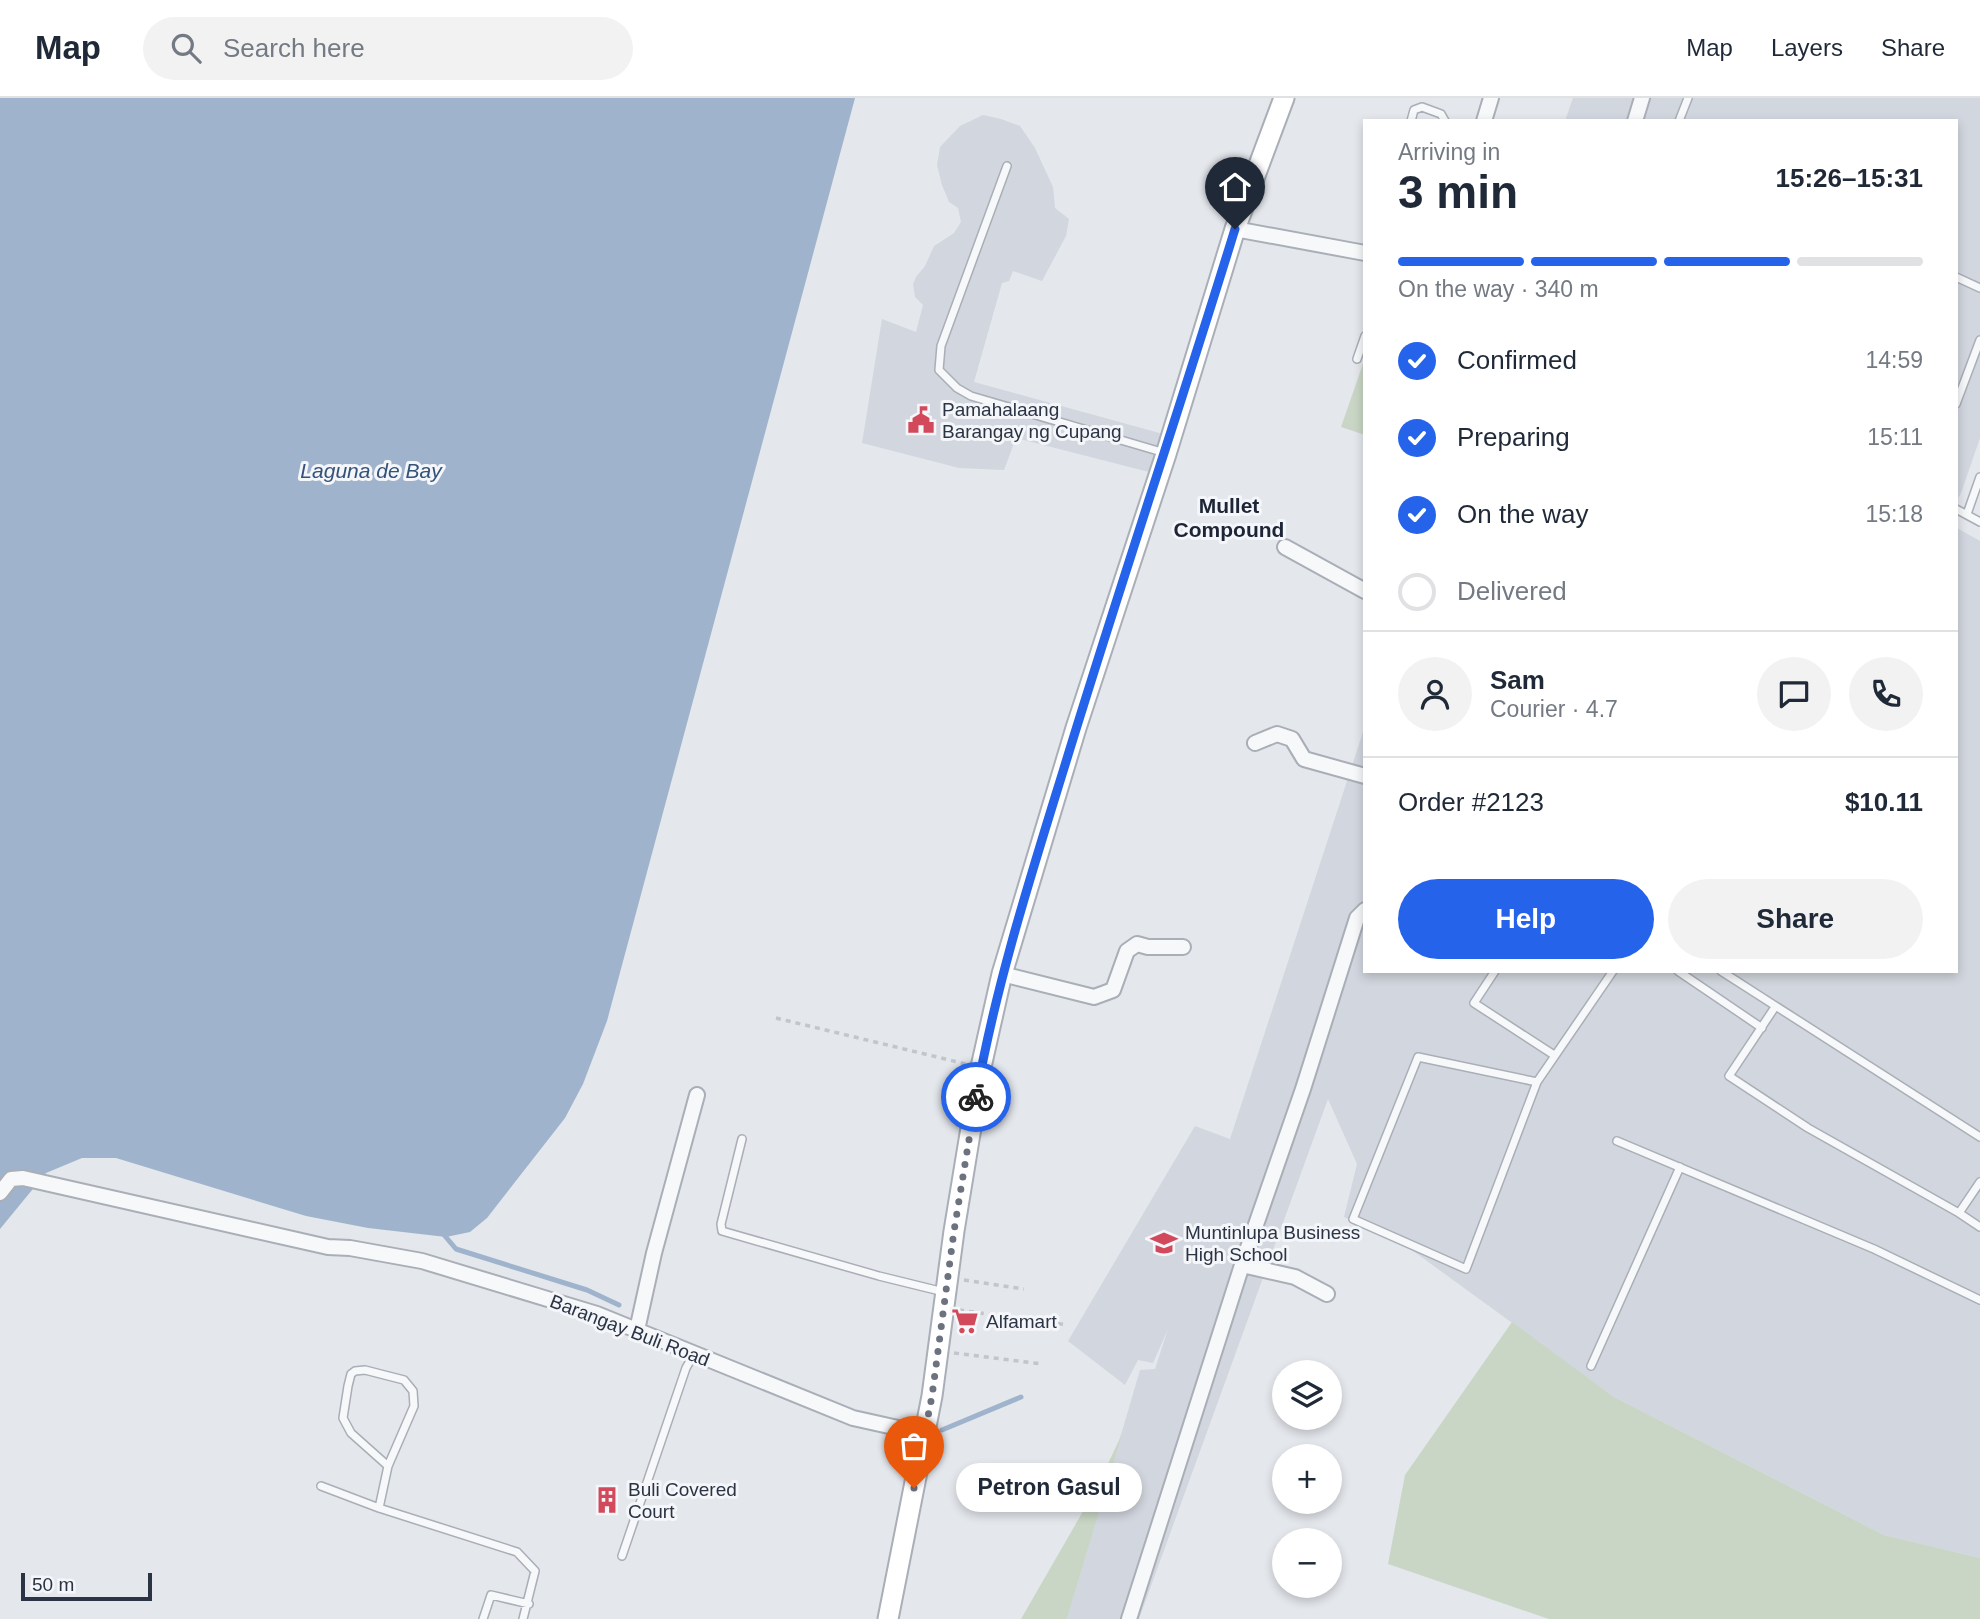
<!DOCTYPE html>
<meta charset="utf-8">
<style>
:root{--surface:#fff;--page:#f2f2f3;--text:#1f2937;--muted:#747a83;--line:#e0e1e3;--accent:#2563eb}
body{margin:0;font-family:Arial,sans-serif;background:var(--page);color:var(--text);height:100vh;display:flex;flex-direction:column;font-size:26px;white-space:nowrap}
*{box-sizing:border-box;margin:0}
p{font-size:23px;color:var(--muted)}
.icon{flex:none;width:38px;height:38px;fill:none;stroke:currentColor;stroke-width:2;stroke-linecap:round;stroke-linejoin:round}
.map{position:relative;flex:1;overflow:hidden}
.details{position:absolute;left:1363px;top:21px;width:595px;height:854px;display:flex;flex-direction:column;background:var(--surface);border-radius:0px;box-shadow:0 4px 10px #0003}
.details>*{flex:none}
.controls{position:absolute;left:1272px;top:1262px;display:grid;gap:14px}
.controls a{display:grid;place-items:center;width:70px;height:70px;border-radius:50%;background:var(--surface);box-shadow:0 4px 10px #0003;font-size:35px}
.scale{position:absolute;left:21px;bottom:18px;width:131px;box-sizing:border-box;padding-left:7px;border:4px solid #2b3445;border-top:0;font-size:19px;line-height:24px;white-space:nowrap;color:#2b3445;-webkit-text-stroke:5px #f4f6f9;paint-order:stroke}
.pin{position:absolute;display:grid;place-items:center;width:60px;height:60px;color:#fff;margin:-72px -30px;border-radius:50% 50% 50% 0;rotate:-45deg;box-shadow:0 0 7px #0007}
.pin .icon{rotate:45deg}
.courier{position:absolute;display:grid;place-items:center;width:70px;height:70px;margin:-35px;border:5px solid #2563eb;border-radius:50%;background:#fff;color:#222;box-shadow:0 2px 9px #0007}
.bubble{position:absolute;height:49px;border-radius:24px;background:var(--surface);box-shadow:0 4px 10px #0003;font-size:23px;font-weight:700;line-height:49px;text-align:center}
.summary em{font-style:normal;font-weight:700}
.summary div{display:flex;flex-direction:column-reverse}
.summary{display:flex;align-items:center;justify-content:space-between;height:119px;padding:0 35px}
h1{font-size:46px;font-weight:700;line-height:52px}
.bar{display:grid;grid-template-columns:repeat(4,1fr);gap:10px 7px;align-content:center;height:84px;padding:0 35px}
.bar i{height:9px;border-radius:5px;background:var(--line)}
.bar .current{background:var(--accent)}
.bar p{grid-column:span 4}
.line{display:flex;align-items:center;gap:18px;padding:0 35px;border-top:2px solid var(--line)}
.line div{flex:1}
.round{display:grid;place-items:center;flex:none;width:74px;height:74px;border-radius:37px;background:var(--page)}
ol{padding:0 35px;list-style:none}
li{display:flex;align-items:center;gap:21px;height:77px}
li p{margin-inline-start:auto}
li .icon{padding:7px;border-radius:50%;background:var(--accent);color:#fff;stroke-width:4}
li:last-child{color:var(--muted)}
li i{width:38px;height:38px;border:4px solid var(--line);border-radius:50%}
.cta{display:flex;gap:14px;margin-top:auto;padding:14px 35px}
.cta a{flex:1;height:80px;border-radius:42px;background:var(--accent);color:#fff;font-size:28px;font-weight:700;line-height:80px;text-align:center}
.cta a+a{background:var(--page);color:var(--text)}
header{display:flex;align-items:center;gap:42px;box-sizing:border-box;height:98px;padding:0 35px;background:var(--surface);border-bottom:2px solid var(--line)}
header strong{font-size:33px}
nav{display:flex;gap:38px;margin-inline-start:auto;font-size:24px}
.search{width:490px;height:63px;background:var(--page);display:flex;align-items:center;gap:18px;box-sizing:border-box;padding:0 24px;border-radius:38px;color:var(--muted);font-size:26px}
.map>svg:first-child{display:block}
.built{fill:#d2d6de}
.green{fill:#c9d6c5}
.water{fill:#9fb4cc}
.lines{fill:none;stroke-linecap:round;stroke-linejoin:round}
.stream{stroke:#9fb4cc;stroke-width:5}
.lane-casing{stroke:#a9aeb7;stroke-width:10}
.street-casing{stroke:#a9aeb7;stroke-width:18}
.secondary-casing{stroke:#a9aeb7;stroke-width:23}
.path{stroke:#c2c5cb;stroke-width:3.5;stroke-dasharray:5 5;stroke-linecap:butt}
.lane{stroke:#f7f8fa;stroke-width:7}
.street{stroke:#f7f8fa;stroke-width:14}
.secondary{stroke:#fff;stroke-width:19}
.done{stroke:#6c737f;stroke-width:7;stroke-dasharray:0 12.6}
.route{stroke:#2563eb;stroke-width:9}
.labels{text-anchor:middle;stroke-width:6;stroke-linejoin:round;paint-order:stroke}
.poi-label{font-size:19px;fill:#2b3445;stroke:#f4f6f9;text-anchor:start}
.street-label{font-size:19px;fill:#2b3445;stroke:#f4f6f9}
.water-label{font-size:21px;font-style:italic;fill:#34527a;stroke:#f4f6f9}
.neighbourhood-label{font-size:21px;font-weight:bold;fill:#1d2536;stroke:#f4f6f9}
</style>
<header>
<strong>Map</strong>
<div class="search"><svg class="icon" aria-label="search" viewBox="0 0 24 24"><circle cx="10" cy="10" r="6"/><path d="M15 15l6 6"/></svg>Search here</div>
<nav><a>Map</a><a>Layers</a><a>Share</a></nav>
</header>
<div class="map">
<svg width="1980" height="1521" viewBox="0 0 1980 1521">
<rect width="100%" height="100%" fill="#e4e7ec"/>
<path class="built" d="M1573,0H1980V340L1961,395L1957,402L1956,23H1565Z
M983,17L1001,21L1020,28L1035,50L1053,89L1055,110L1069,121L1066,138L1042,183L1013,173L1009,183L1002,185L974,284L1163,336L1153,375L1016,340L1004,372L959,370L862,345L882,221L916,234L923,207L915,199L913,186L916,179L925,168L934,148L954,135L961,124L958,110L949,104L942,87L937,67L940,49L960,28Z
M1957,430L1980,443V1460L1884,1437L1614,1299L1405,1147L1344,1119L1357,1066L1328,1001L1139,1521H1067L1140,1272L1155,1271L1168,1231L1153,1265L1138,1262L1125,1287L1068,1243L1195,1028L1230,1041L1365,628V873H1956Z"/>
<path class="green" d="M1365,260V337L1341,329Z
M1512,1224L1614,1299L1884,1437L1980,1460V1521H1549L1388,1466L1405,1377Z
M1122,1336L1067,1521H1021L1097,1389Z"/>
<path class="water" d="M0,0H855L607,923L583,986L565,1020L487,1120L470,1134L446,1139L368,1130L306,1118L116,1060H82L46,1075L0,1131Z"/>
<g class="lines">
<path class="stream" d="M445,1138L456,1151L587,1192L619,1207
M942,1332L1021,1299"/>
<defs>
<path id="lane" d="M1411,23L1414,12L1422,9L1441,16L1445,23
M1679,23L1688,0
M1007,68L941,248L939,272L957,290L971,298L1165,355
M1956,179L1980,190
M1357,261L1365,238
M1956,306L1980,242
M1956,411L1980,424
M1967,416L1980,379
M1495,873L1474,905L1554,957
M1678,873L1762,930
M1721,873L1980,1039
M1775,909L1729,978L1808,1030L1959,1115L1980,1129
M1537,984L1418,959L1353,1121L1466,1171L1537,984L1613,873
M742,1041L721,1126L722,1133L879,1178L944,1194
M1617,1043L1874,1151L1980,1202
M1959,1115L1980,1084
M1591,1268L1680,1069
M321,1388L379,1410L517,1454L535,1473L523,1521
M379,1410L388,1368L414,1308L413,1293L404,1282L365,1272L355,1273L351,1276L348,1288L343,1320L351,1335L388,1368
M622,1458L686,1270L694,1256
M483,1521L491,1497L529,1506"/>
<path id="street" d="M1484,23L1491,0
M1635,23L1642,0
M1235,131L1365,155
M1285,449L1365,493
M1255,645L1277,636L1292,641L1304,661L1365,678
M1002,876L1094,899L1113,892L1127,853L1137,846L1148,849H1183
M0,1095L11,1081L23,1080L328,1149L350,1150L422,1163L597,1216L853,1320L925,1336
M1242,1167L1295,1179L1327,1196
M637,1232L654,1155L697,997
M1129,1521L1242,1167L1303,991L1357,820L1365,812"/>
<path id="secondary" d="M888,1521L932,1298L954,1133L981,969L1002,876L1076,630L1166,356L1235,131L1284,0"/>
</defs>
<use href="#lane" class="lane-casing"/>
<use href="#street" class="street-casing"/>
<use href="#secondary" class="secondary-casing"/>
<path class="path" d="M776,920L966,966
M964,1182L1024,1191
M959,1212L1068,1227
M954,1255L1042,1266"/>
<use href="#lane" class="lane"/>
<use href="#street" class="street"/>
<use href="#secondary" class="secondary"/>
</g>
<g class="lines">
<path class="done" d="M914,1390L932,1298L954,1133L976,999"/>
<path class="route" d="M976,999C996,886 1031,777 1065,667C1120,487 1180,310 1235,131"/>
</g>
<defs>
<symbol id="civic-bare" viewBox="-9 -9 18 18"><path d="M-.6-6.5H3V-4.5H.6V-3L4-1V1h2V6H-6V1h2V-1L-.6-3ZM-1.2 2.5V6h2.4V2.5Z" fill="#d1495b" stroke="#f4f6f9" stroke-width="2.5" paint-order="stroke"/></symbol>
<symbol id="school-bare" viewBox="-9 -9 18 18"><path d="M0-5L7-2L0 1L-7-2ZM-4 1L0 2.5L4 1V4Q0 6-4 4Z" fill="#d1495b" stroke="#f4f6f9" stroke-width="2.5" paint-order="stroke"/></symbol>
<symbol id="supermarket-bare" viewBox="-9 -9 18 18"><path d="M-6-5.5h2.5l.6 2H6L4.5 2H-2.5L-4.4-4H-6ZM-1.5 3.2a1.3 1.3 0 1 0 .1 0ZM3 3.2a1.3 1.3 0 1 0 .1 0Z" fill="#d1495b" stroke="#f4f6f9" stroke-width="2.5" paint-order="stroke"/></symbol>
<symbol id="building-bare" viewBox="-9 -9 18 18"><path d="M-4-6H4V6H1V3H-1V6H-4ZM-2.5-4.3h1.7v1.8h-1.7ZM.8-4.3h1.7v1.8H.8ZM-2.5-1h1.7V.8h-1.7ZM.8-1h1.7V.8H.8Z" fill="#d1495b" stroke="#f4f6f9" stroke-width="2.5" paint-order="stroke"/></symbol>
</defs>
<g fill-rule="evenodd">
<use href="#civic-bare" x="902" y="303" width="38" height="38"/>
<use href="#school-bare" x="1145" y="1126" width="38" height="38"/>
<use href="#supermarket-bare" x="946" y="1204" width="38" height="38"/>
<use href="#building-bare" x="588" y="1383" width="38" height="38"/>
</g>
<g class="labels">
<g class="poi-label">
<text x="942" y="318">Pamahalaang<tspan x="942" dy="22">Barangay ng Cupang</tspan></text>
<text x="1185" y="1141">Muntinlupa Business<tspan x="1185" dy="22">High School</tspan></text>
<text x="986" y="1230">Alfamart</text>
<text x="628" y="1398">Buli Covered<tspan x="628" dy="22">Court</tspan></text>
</g>
<g class="street-label">
<text transform="translate(630 1232) rotate(21)" y="7">Barangay Buli Road</text>
</g>
<g class="water-label">
<text x="371" y="380">Laguna de Bay</text>
</g>
<g class="neighbourhood-label">
<text x="1229" y="415">Mullet<tspan x="1229" dy="24">Compound</tspan></text>
</g>
</g>
</svg>
<div class="controls">
<a><svg class="icon" aria-label="layers" viewBox="0 0 24 24"><path d="M12 4l9 5-9 5-9-5zM3 14l9 5 9-5"/></svg></a>
<a>+</a>
<a>−</a>
</div>
<div class="scale">50 m</div>
<div class="pin" style="left:914px;top:1390px;background:#ea580c"><svg class="icon" aria-label="bag" viewBox="0 0 24 24"><path d="M5 8h14l-1 12H6zM9 8a3 3 0 0 1 6 0"/></svg></div>
<div class="pin" style="left:1235px;top:131px;background:#1f2937"><svg class="icon" aria-label="home" viewBox="0 0 24 24"><path d="M3 11l9-7 9 7M6 9v11h12V9"/></svg></div>
<div class="courier" style="left:976px;top:999px"><svg class="icon" aria-label="bike" viewBox="0 0 24 24"><circle cx="6" cy="16" r="4"/><circle cx="18" cy="16" r="4"/><path d="M6 16l4-8h5l3 8M10 8l3 8H6M13 5h3"/></svg></div>
<div class="bubble" style="left:956px;top:1365px;width:186px">Petron Gasul</div>
<section class="details">
<div class="summary"><div><h1>3 min</h1><p>Arriving in</p></div><em>15:26–15:31</em></div>
<div class="bar"><i class="current"></i><i class="current"></i><i class="current"></i><i></i><p>On the way · 340 m</p></div>
<ol>
<li><svg class="icon" aria-label="check" viewBox="0 0 24 24"><path d="M5 12l5 5 9-10"/></svg>Confirmed<p>14:59</p></li>
<li><svg class="icon" aria-label="check" viewBox="0 0 24 24"><path d="M5 12l5 5 9-10"/></svg>Preparing<p>15:11</p></li>
<li><svg class="icon" aria-label="check" viewBox="0 0 24 24"><path d="M5 12l5 5 9-10"/></svg>On the way<p>15:18</p></li>
<li><i></i>Delivered</li>
</ol>
<div class="line" style="height:126px"><a class="round"><svg class="icon" aria-label="person" viewBox="0 0 24 24"><circle cx="12" cy="8" r="4"/><path d="M4 21q1-7 8-7t8 7"/></svg></a><div><b>Sam</b><p>Courier · 4.7</p></div><a class="round"><svg class="icon" aria-label="chat" viewBox="0 0 24 24"><path d="M4 5h16v11H9l-5 4z"/></svg></a><a class="round"><svg class="icon" aria-label="phone" viewBox="0 0 24 24"><path d="M5 4h4l2 5-3 2q2 4 5 5l2-3 5 2v4C11 20 4 13 5 4z"/></svg></a></div>
<div class="line" style="height:91px"><div>Order #2123</div><b>$10.11</b></div>
<div class="cta"><a>Help</a><a>Share</a></div>
</section>
</div>
